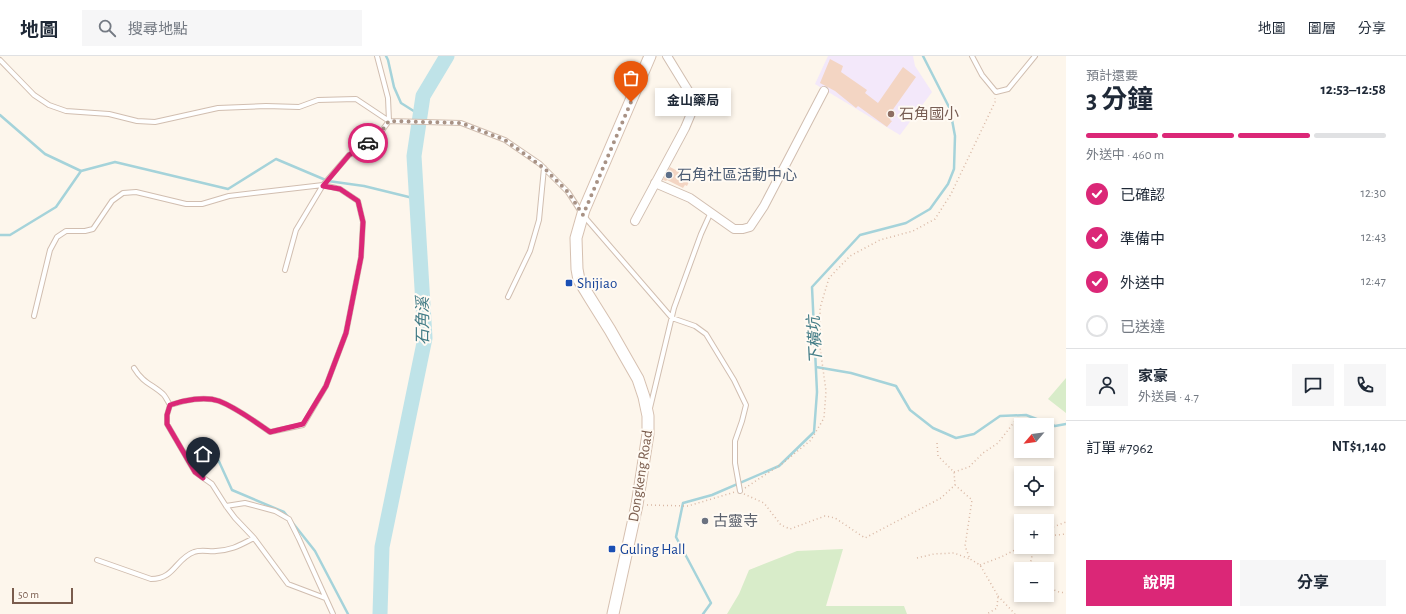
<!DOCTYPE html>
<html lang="zh-TW">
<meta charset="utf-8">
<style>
:root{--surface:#fff;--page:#f6f6f7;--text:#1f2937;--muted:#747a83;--line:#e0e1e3;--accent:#db2777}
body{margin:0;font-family:"Alegreya Sans","Noto Sans TC",sans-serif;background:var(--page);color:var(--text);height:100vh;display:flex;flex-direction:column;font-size:15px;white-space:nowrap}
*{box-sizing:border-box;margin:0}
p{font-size:13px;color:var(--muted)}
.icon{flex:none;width:22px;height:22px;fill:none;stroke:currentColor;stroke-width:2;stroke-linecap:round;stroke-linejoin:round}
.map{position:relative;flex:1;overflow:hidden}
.sheet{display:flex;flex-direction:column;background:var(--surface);width:340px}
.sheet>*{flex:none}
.needle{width:26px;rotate:241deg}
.buttons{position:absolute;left:1014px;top:362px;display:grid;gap:8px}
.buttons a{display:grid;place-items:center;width:40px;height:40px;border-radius:0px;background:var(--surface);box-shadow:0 2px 6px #0003;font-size:20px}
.scale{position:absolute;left:12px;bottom:10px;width:61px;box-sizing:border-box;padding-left:4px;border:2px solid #7a5c4d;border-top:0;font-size:11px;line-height:14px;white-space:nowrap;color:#7a5c4d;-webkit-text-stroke:3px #fffaf3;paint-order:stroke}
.pin{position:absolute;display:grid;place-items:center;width:34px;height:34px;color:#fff;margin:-41px -17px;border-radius:50% 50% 50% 0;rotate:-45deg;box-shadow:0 0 4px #0007}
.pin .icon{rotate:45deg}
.courier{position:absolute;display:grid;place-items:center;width:40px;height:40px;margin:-20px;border:3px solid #db2777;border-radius:50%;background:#fff;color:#222;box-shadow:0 1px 5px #0007}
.bubble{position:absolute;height:28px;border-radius:0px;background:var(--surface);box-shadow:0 2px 6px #0003;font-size:13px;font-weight:700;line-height:28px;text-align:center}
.headline em{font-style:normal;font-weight:700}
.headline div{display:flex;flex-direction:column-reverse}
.headline{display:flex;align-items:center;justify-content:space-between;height:68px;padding:0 20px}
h1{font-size:26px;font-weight:700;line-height:30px}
.bar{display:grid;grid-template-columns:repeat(4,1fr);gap:6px 4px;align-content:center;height:48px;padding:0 20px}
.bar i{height:5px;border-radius:3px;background:var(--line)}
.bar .selected{background:var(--accent)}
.bar p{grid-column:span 4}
.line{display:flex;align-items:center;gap:10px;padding:0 20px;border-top:1px solid var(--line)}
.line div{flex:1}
.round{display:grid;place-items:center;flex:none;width:42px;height:42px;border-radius:0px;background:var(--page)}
ol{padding:0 20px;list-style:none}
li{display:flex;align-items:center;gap:12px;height:44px}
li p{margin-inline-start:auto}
li .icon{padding:4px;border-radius:50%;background:var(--accent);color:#fff;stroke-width:4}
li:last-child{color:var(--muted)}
li i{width:22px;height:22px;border:2px solid var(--line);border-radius:50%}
.primary-button{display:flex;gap:8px;margin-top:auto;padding:8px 20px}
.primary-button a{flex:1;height:46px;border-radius:0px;background:var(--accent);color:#fff;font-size:16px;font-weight:700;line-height:46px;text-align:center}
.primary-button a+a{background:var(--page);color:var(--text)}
header{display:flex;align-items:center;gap:24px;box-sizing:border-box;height:56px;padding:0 20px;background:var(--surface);border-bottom:1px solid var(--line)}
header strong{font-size:19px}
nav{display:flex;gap:22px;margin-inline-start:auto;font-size:14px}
.search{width:280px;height:36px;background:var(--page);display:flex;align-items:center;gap:10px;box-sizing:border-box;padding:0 14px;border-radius:0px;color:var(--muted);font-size:15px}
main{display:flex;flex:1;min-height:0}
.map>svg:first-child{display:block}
.education{fill:#f3e8fa}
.green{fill:#d8ecc9}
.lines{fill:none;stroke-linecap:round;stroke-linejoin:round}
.stream{stroke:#a5d3da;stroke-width:2.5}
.river{stroke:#bfe3e8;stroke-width:15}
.building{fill:#f3d5c3}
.lane-casing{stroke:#d1beb0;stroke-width:6}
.street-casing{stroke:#d1beb0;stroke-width:10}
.secondary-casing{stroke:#d6c0b0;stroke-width:13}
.path{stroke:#d9b8a5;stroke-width:1.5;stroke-dasharray:1 3;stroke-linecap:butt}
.lane{stroke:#fff;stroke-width:4}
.street{stroke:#fff;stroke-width:8}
.secondary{stroke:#fff;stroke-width:11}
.done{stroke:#a89285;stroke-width:4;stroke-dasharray:0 7.2}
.route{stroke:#db2777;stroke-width:5}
.education-dot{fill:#8d6e63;stroke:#fffaf3;stroke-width:1.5}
.service-dot{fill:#5c6f8a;stroke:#fffaf3;stroke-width:1.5}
.transit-dot{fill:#1a4fb4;stroke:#fffaf3;stroke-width:1.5}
.worship-dot{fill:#6b7280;stroke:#fffaf3;stroke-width:1.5}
.labels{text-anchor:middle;stroke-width:4;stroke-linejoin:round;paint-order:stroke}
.education-label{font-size:15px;fill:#785e54;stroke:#fffaf3;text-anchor:start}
.service-label{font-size:15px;fill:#4e5e75;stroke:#fffaf3;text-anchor:start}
.transit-label{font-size:15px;fill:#164399;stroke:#fffaf3;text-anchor:start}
.street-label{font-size:15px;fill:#7a5c4d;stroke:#fffaf3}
.worship-label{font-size:15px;fill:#5b616d;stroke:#fffaf3;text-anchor:start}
.water-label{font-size:16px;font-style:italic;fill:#437c86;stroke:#fffaf3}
</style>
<header>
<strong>地圖</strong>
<div class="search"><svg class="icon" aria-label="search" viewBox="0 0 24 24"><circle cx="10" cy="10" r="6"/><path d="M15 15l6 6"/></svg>搜尋地點</div>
<nav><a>地圖</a><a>圖層</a><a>分享</a></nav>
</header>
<main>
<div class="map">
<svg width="1066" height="558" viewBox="0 0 1066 558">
<rect width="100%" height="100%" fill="#fdf6ec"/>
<path class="education" d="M828,0H913L915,10L932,36L900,79L815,28Z"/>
<path class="green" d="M1066,322V357L1048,343Z
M843,493L826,550H904L907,558H727L739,538L749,514L797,495Z"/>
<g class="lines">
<path class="stream" d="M386,0L388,4L394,31L401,47L420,59
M0,59L45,98L81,115L115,106L228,133L276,103L328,125L364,130L417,143
M0,179H10L56,151L81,115
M816,311L851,317L896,330L910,354L933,372L956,382L974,378L1000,360L1026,359L1055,370L1066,368
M204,391L216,399L232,434L284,456L289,462
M292,466L315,495L348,558
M703,558L711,547L676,481L683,447L712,439L779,410L814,376L817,336L812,231L860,179L906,167L930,153L948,128L954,113L955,80L950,53L923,0"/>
<path class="river" d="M380,558L382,491L425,282L414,100L423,40L447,0"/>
</g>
<path class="building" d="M830,3L843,10L841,16L867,34L865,37L878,47L903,11L916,21L889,59L892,61L890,64L892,65L887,71L858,50L856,52L835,35L820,27Z
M670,111L691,122L687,130L685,129L683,132L667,124L666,125L663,124Z"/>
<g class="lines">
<defs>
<path id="lane" d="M972,0L982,19L996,36L1008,33L1035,0
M0,4L34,39L49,49L66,55L109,58L137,65L155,66L218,52L266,50L299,51L318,44L356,43L389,65L461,67L505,84L540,108L568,136L583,159L672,262L695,270L706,278L734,324L746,349L742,365L735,385V407L740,435
M285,214L296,174L323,129L349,99L363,92L378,80L389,65L388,42L377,0
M508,241L530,195L539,164L544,112
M34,260L50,194L57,181L66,175H85L93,173L112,145L123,137L136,136L186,148H202L229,140L323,129L340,133L358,145L363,166L361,201L346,277L326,330L303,369L270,376C254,365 237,352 219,345C205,340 184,344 170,349
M134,312C143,327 152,328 163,338C166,341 168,346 170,349L167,359V368L195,416L212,428L226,450L235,462L254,482L288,528L325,542
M650,352L674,252L701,178L711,156
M226,450L245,447L275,455L289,463L299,483L333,558
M97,504L151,523C175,523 175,503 194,496C201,493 210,496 216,495C233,494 240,489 254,482"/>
<path id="street" d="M655,127L690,142L734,173H743L750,171L764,150L824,35
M635,165L685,72L693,53L694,44L667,0"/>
<path id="secondary" d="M613,558L637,449L648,378V360L644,341L638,323L610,274L590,242L579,224L577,213L576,182L584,154L650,0"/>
</defs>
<use href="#lane" class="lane-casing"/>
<use href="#street" class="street-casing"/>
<use href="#secondary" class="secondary-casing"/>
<path class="path" d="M937,387L938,400L954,416L955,429
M954,416L969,411L983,397L998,387L1015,365
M745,432L783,407L811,384L824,362L826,335L820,291V252L829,222L850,200L880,184L913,175L935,163L951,138L995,46V42
M744,438L764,447L781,469L790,473L825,460L835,462L865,482L941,442L955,429L972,444L965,490L970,503L980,509L998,540L997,552L987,558
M647,449L688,450L735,436
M1047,476L1053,471L1066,466
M1047,480L1066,478
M917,502L934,498L954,497L970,503
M980,509L1001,501L1021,491
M1031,513L1030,509L1034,491
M1047,531L1059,536L1066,537
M998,540L1015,558"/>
<use href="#lane" class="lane"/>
<use href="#street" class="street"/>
<use href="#secondary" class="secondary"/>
</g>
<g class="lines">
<path class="done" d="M368,87L378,80L389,65L461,67L505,84L544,112L568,136L583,159L631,46"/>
<path class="route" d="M203,422L195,416L167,368V359L170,349C184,344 205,340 219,345C237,352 254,365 270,376L303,368L326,330L346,277L361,201L363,166L358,145L340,133L323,130L349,99L368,87"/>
</g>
<circle class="education-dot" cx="891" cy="58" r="4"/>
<circle class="service-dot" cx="669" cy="119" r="4"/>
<g class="transit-dot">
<rect x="565" y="223" width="8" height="8" rx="2"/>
<rect x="608" y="489" width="8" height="8" rx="2"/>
</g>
<circle class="worship-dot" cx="705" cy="465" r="4"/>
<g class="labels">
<g class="education-label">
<text x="899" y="63">石角國小</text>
</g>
<g class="service-label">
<text x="677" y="124">石角社區活動中心</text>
</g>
<g class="transit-label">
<text x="577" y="232">Shijiao</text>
<text x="620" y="498">Guling Hall</text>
</g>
<g class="street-label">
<text transform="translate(640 420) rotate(-81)" y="5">Dongkeng Road</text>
</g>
<g class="worship-label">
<text x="713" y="470">古靈寺</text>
</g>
<g class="water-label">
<text transform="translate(422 265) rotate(-90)" y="6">石角溪</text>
<text transform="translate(814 284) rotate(-93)" y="6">下橫坑</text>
</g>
</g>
</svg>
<div class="buttons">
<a><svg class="needle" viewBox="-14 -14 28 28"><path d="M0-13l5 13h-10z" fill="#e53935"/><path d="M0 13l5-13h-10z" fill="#747a83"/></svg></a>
<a><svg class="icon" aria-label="locate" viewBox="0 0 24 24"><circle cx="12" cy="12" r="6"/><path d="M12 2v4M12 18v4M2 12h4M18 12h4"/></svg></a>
<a>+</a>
<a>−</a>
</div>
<div class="scale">50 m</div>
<div class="pin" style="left:631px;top:46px;background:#ea580c"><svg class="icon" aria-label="bag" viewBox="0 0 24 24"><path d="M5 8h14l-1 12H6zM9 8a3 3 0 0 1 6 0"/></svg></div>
<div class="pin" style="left:203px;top:422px;background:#1f2937"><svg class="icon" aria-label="home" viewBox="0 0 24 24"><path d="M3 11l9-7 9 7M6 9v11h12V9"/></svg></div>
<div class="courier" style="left:368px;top:87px"><svg class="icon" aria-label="car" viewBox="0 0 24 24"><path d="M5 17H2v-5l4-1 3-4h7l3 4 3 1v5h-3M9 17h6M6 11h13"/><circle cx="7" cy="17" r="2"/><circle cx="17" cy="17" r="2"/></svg></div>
<div class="bubble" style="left:655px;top:32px;width:76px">金山藥局</div>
</div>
<section class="sheet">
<div class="headline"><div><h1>3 分鐘</h1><p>預計還要</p></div><em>12:53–12:58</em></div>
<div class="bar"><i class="selected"></i><i class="selected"></i><i class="selected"></i><i></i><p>外送中 · 460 m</p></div>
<ol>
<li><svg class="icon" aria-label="check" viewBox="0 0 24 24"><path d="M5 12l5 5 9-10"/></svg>已確認<p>12:30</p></li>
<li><svg class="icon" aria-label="check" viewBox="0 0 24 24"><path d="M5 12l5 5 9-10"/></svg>準備中<p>12:43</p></li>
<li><svg class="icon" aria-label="check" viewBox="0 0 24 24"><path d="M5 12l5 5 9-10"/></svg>外送中<p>12:47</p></li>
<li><i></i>已送達</li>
</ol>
<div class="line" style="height:72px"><a class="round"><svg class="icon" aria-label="person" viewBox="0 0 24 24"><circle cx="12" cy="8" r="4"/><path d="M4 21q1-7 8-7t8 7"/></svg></a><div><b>家豪</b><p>外送員 · 4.7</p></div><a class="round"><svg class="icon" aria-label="chat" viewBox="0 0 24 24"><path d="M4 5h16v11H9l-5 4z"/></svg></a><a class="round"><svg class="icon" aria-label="phone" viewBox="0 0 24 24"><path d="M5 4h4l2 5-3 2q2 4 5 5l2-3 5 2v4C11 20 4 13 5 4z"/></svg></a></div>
<div class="line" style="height:52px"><div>訂單 #7962</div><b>NT$1,140</b></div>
<div class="primary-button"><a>說明</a><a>分享</a></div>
</section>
</main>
